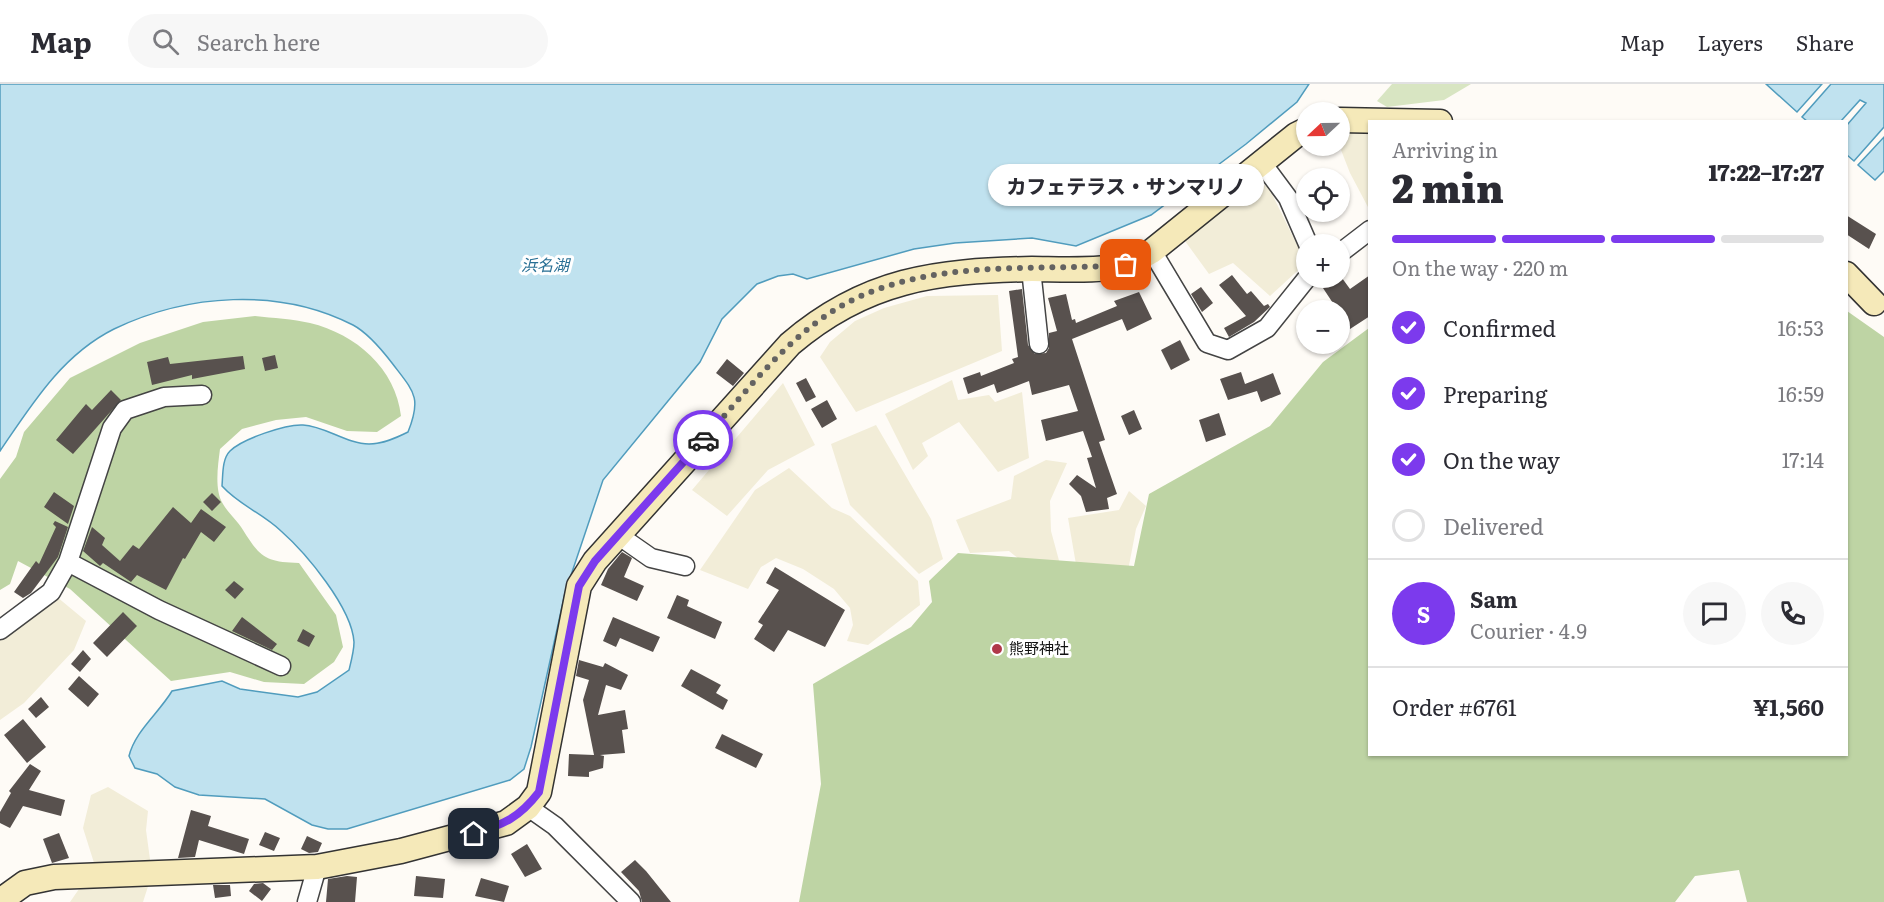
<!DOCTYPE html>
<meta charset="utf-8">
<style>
:root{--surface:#fff;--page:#f7f7f7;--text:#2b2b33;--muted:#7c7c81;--line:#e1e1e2;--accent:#7c3aed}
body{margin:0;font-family:Literata,"Noto Sans JP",serif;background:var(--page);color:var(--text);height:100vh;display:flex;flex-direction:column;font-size:22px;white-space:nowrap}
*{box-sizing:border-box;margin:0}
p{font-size:20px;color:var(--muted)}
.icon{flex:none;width:33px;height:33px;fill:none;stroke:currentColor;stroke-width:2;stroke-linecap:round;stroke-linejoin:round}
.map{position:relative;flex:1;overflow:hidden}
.side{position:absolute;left:1368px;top:36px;width:480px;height:636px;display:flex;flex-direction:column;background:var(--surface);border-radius:0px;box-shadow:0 2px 4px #0004}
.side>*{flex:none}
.needle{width:39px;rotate:248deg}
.buttons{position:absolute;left:1296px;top:18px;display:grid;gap:12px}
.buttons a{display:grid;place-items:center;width:54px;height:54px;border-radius:50%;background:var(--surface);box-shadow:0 2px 4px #0004;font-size:30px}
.pin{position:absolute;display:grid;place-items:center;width:51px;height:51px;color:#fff;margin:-26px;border-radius:12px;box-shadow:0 3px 9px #0006}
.courier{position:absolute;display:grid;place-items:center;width:60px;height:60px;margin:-30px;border:4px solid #7c3aed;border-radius:50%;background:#fff;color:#222;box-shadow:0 2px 8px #0007}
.bubble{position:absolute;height:42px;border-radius:21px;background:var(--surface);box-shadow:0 2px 4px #0004;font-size:20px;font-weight:800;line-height:42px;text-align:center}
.summary em{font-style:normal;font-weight:800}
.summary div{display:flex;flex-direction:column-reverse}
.summary{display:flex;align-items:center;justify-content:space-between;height:102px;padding:0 24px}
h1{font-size:39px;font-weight:800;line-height:45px}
.bar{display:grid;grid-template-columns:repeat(4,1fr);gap:9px 6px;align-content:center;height:72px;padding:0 24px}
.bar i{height:8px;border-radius:4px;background:var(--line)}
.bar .active{background:var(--accent)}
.bar p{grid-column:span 4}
.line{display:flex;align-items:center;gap:15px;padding:0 24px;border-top:2px solid var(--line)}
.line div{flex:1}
.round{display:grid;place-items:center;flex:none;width:63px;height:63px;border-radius:32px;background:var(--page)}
ol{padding:0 24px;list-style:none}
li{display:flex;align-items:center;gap:18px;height:66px}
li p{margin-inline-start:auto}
li .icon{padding:6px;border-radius:50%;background:var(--accent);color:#fff;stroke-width:4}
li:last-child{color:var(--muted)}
li i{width:33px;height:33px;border:3px solid var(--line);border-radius:50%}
header{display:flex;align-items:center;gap:36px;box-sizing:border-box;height:84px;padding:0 30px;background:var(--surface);border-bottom:2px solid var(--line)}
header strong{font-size:28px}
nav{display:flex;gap:33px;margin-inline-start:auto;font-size:21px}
.search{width:420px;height:54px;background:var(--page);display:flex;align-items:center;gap:15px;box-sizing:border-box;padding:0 21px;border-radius:33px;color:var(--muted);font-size:22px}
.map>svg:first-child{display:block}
.farmland{fill:#f2edd8}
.green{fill:#d8e5c2}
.forest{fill:#bed4a4}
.water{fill:#c0e2ef;stroke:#509cbd;stroke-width:1.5}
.building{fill:#58514e}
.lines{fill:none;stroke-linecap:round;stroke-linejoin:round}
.street-casing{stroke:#444;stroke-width:21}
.secondary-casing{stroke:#333;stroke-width:27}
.street{stroke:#fff;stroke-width:18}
.secondary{stroke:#f5e9b9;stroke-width:24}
.done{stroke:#646361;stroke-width:6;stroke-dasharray:0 10.8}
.route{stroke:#7c3aed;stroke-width:8}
.poi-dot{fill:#b0394a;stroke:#fff;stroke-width:2}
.labels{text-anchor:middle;stroke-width:6;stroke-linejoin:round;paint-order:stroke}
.poi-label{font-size:15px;fill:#111;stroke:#fff;text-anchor:start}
.water-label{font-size:16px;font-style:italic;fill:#286f94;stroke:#fff}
</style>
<header>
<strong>Map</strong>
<div class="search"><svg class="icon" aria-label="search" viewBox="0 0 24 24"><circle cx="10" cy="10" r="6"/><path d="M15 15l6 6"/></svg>Search here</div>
<nav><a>Map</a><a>Layers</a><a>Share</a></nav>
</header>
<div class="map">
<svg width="1884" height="818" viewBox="0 0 1884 818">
<rect width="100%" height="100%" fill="#fefbf6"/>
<path class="farmland" d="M1369,47V125L1350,89L1341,66L1349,48Z
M1254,99L1268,102L1306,179L1270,212L1233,179L1209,190L1185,157Z
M998,211L1002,267L856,328L820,273L830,258L855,237L884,224L927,212Z
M952,296L958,316L989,311L995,318L1022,308L1029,374L998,388L959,338L922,359L928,372L913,386L885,330Z
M783,299L815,361L768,386L727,432L692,406Z
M876,341L931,435L943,475L919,490L850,421L831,360Z
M1046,376L1067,379L1050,417L1051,447L1064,495L1033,486L1009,467L970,469L956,436L1011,415L1014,392Z
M789,384L832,424L850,432L918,497L920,521L868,561L847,557L853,541L850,524L834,505L803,485L776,474L761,483L748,505L700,486L755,406Z
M1129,407L1146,422L1136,445L1116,549L1078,492L1068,434L1119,426Z
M51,508L86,537L74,566L24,619L0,636V546Z
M108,703L148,727L146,746L152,790L143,818H70L95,782L83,744L91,711Z"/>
<path class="green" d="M1392,0H1471L1444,16L1387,23L1377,17Z"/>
<path class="forest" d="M1847,227L1884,253V818H1747L1739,786L1695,792L1675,818H799L821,700L813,600L911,543L932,518L929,497L958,469L1134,482L1149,410L1270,342L1323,278L1369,244L1370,670H1846Z
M255,232C273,234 293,235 310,239C356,250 396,285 401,332L377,348L347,347L306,333L276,336L242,345L220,365C218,381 214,406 223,420C228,429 238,437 243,446C260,473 265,478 299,479L336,531L343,563L334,578L304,600L264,598L230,588L171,597L70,505L18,477L10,500L0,506V395L16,373L24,348L70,294L140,259L203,238Z"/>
<path class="water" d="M0,0H1309L1297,18L1246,60L1151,131L1076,162L1032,154L955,159L914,165L807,195L793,190L778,192L757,200L722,235L700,278L603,396L565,509L531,663L524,685L510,696L347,745H328L312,741L265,715L199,711L175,703L157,690L135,684L129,672C135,647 159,629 172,607L222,597L240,605L298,613L317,608L349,586C351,578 354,567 354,558C352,524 306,469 281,447C262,429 239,421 222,402C223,390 222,375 230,367C242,355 286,340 303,341C325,342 347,360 369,360C383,360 396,354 408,348C422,313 414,308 392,279C382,266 368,249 353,241C279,203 187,210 114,245C62,271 32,320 0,367Z
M1766,0H1822L1797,28Z
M1831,0H1884V43L1854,77L1847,71V41L1866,19L1860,16L1841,37H1807L1802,33Z
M1884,53V87L1875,96L1858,81Z"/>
<path class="building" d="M1846,131L1876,150L1869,165L1846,150Z
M1232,191L1247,210L1251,207L1264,222L1268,220L1270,223L1254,238L1229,253L1224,244L1246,232L1219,201Z
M1370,191V232L1350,245L1321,201L1332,194H1342L1350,205Z
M1201,203L1213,219L1202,228L1191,210Z
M1022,205L1028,261L1035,270L1046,269L1049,264V249L1057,247L1048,214L1066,210L1072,236L1075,235L1076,239L1117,222L1114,217L1139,208L1152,235L1127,247L1122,235L1072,255L1105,356L1099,358L1117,410L1107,414L1109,425L1086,428L1081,412L1069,400L1077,391L1096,404L1087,374L1092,373L1083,347L1046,357L1041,336L1078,327L1069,301L1032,311L1029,297L997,309L994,300L968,310L963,294L980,288L981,292L1014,279L1012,275L1018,273L1009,207Z
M1180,256L1190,276L1171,286L1161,266Z
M275,271L278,284L265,287L262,274Z
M243,272L245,285L192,295V291L152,301L147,278L168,273L170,280Z
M727,275L744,289L733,302L716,289Z
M1241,288L1245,300L1273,289L1281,310L1261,318L1257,307L1228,316L1220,295Z
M806,294L816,313L806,318L796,299Z
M111,306L121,316L73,370L56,356L86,320L92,326Z
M827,316L837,335L822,344L811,325Z
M1134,326L1142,345L1129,351L1121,332Z
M1219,329L1226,351L1206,358L1199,336Z
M54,408L74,422L68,440L44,423Z
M212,409L221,418L212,427L203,418Z
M173,423L191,439L201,425L226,443L214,458L201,448L185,475L183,474L166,506L137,491L131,498L103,479L100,482L83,467L92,443L105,454L102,461L120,477L133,461L139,465Z
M55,437L68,443L58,473L31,509L23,514L14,508L36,477L39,480L56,443L53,440Z
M622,468L632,474L624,493L644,502L637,517L601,501L608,485Z
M775,483L845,526L825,563L788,546L774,568L754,555L763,541L758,538L779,506L766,499Z
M234,497L244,505L235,515L225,506Z
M677,511L689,516L687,522L722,538L715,555L667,534Z
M123,528L137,542L107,573L93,559Z
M242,533L277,560L272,566L232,547Z
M613,533L660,553L653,568L620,554L616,563L603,557Z
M303,545L315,552L309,563L297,557Z
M83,566L91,575L80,588L71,580Z
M579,576L603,583L605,579L628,591L621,606L606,601L598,631L625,626L628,645L622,646L625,669L600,671L604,672L603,684L589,688V693L568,692L569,670L594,671L583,616L589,596L576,592Z
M691,585L721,601L716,609L728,616L723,626L681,602Z
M79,592L99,610L88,623L68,605Z
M41,613L49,623L36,634L28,625Z
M23,635L46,663L27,679L4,651Z
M722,650L763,670L756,684L715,664Z
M30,680L41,687L29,706L65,716L61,732L23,722L10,744L0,739V728L11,709L9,707Z
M191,726L211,732L208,742L249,755L244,770L199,756L195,773L178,774Z
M265,748L280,754L274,767L259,761Z
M59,749L69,774L52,779L43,755Z
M307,752L322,759L318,768L309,769L301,765Z
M527,760L542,785L525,793L511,770Z
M635,776L646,787L671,818H642L639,807L621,788Z
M347,792L357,793L355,818H326L328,795Z
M416,792L445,795L443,814L414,812Z
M481,794L509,802L504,818L475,812Z
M263,799L271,805L262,817L249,807L254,800Z
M213,801H230L231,812L215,814Z"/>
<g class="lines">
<defs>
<path id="street" d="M1262,79L1288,114L1308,160
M1152,167L1207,259L1228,266L1267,244L1307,194
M1340,169L1370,146
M1031,185L1039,260
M618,451L651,474L685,482
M68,478L159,526L281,582
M0,546L51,508L68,478L112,344L125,326L164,313L202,311
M528,723L555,742L631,818
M307,818L317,783"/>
<path id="secondary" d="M1340,36L1440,38
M1846,190L1874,219
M0,817L25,799L54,793L317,783L401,767L506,739L528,723L539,708L579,502L595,477L790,260C866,195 936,187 1032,185C1055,185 1108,188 1128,180C1136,177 1144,171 1152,167L1296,51L1306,46"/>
</defs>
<use href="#street" class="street-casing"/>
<use href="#secondary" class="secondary-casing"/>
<use href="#street" class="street"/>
<use href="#secondary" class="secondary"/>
</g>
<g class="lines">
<path class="done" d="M703,356C739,316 774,270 817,238C905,171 1023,188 1126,181"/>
<path class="route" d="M474,750C504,740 519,734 539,708L579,502L595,477L703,356"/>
</g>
<circle class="poi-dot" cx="997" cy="565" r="6"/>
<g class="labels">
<g class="poi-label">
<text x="1009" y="570">熊野神社</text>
</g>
<g class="water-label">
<text x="545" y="187">浜名湖</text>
</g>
</g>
</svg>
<div class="buttons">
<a><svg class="needle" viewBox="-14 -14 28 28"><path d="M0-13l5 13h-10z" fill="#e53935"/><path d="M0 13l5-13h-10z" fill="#7c7c81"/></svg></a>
<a><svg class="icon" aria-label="locate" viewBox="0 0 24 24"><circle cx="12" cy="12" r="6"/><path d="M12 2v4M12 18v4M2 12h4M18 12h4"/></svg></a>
<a>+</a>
<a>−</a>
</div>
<div class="pin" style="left:1126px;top:181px;background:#ea580c"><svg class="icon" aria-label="bag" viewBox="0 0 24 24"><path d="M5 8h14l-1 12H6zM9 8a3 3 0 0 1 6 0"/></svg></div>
<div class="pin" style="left:474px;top:750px;background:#1f2937"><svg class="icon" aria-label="home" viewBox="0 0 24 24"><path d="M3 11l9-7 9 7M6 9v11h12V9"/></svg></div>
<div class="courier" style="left:703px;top:356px"><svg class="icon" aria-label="car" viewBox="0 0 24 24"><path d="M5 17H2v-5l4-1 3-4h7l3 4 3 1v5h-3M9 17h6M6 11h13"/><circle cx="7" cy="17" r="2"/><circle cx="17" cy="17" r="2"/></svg></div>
<div class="bubble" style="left:988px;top:80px;width:276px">カフェテラス・サンマリノ</div>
<section class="side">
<div class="summary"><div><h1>2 min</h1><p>Arriving in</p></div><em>17:22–17:27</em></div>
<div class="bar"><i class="active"></i><i class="active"></i><i class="active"></i><i></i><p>On the way · 220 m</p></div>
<ol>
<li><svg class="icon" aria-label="check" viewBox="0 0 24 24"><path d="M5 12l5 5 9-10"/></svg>Confirmed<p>16:53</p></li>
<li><svg class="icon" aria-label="check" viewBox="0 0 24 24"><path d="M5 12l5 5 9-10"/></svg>Preparing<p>16:59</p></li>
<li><svg class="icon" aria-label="check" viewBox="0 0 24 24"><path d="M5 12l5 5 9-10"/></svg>On the way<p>17:14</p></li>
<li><i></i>Delivered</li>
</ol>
<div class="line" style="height:108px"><b class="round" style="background:var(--accent);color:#fff">S</b><div><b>Sam</b><p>Courier · 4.9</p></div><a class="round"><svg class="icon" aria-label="chat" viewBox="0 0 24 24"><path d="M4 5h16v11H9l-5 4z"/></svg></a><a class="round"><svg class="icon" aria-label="phone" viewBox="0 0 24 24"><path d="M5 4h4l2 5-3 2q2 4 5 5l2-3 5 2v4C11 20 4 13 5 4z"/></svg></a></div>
<div class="line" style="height:78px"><div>Order #6761</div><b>¥1,560</b></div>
</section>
</div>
